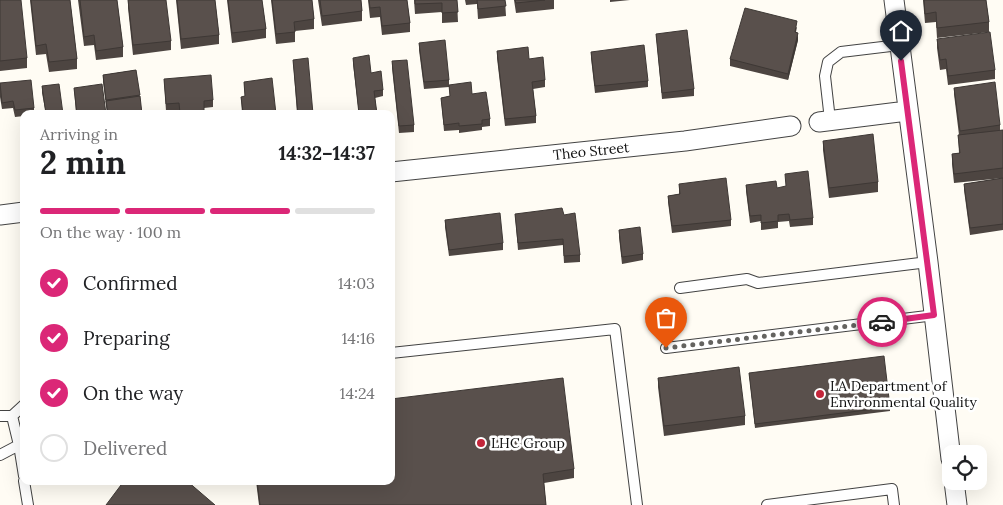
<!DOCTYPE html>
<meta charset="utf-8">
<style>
:root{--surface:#fff;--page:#f2f2f2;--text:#202124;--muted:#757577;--line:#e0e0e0;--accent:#db2777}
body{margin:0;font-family:Lora,serif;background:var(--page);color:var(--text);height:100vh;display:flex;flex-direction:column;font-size:19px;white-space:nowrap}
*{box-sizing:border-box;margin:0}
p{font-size:16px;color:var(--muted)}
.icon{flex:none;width:28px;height:28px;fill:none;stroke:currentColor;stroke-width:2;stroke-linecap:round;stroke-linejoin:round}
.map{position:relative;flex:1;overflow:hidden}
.side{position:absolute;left:20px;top:110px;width:375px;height:375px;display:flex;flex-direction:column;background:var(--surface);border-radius:10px;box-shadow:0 5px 20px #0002}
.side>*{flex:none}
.tools{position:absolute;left:942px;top:445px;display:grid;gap:10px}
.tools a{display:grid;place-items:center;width:45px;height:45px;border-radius:10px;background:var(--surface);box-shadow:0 5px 20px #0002;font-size:25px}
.pin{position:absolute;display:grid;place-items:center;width:42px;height:42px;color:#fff;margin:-51px -21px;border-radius:50% 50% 50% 0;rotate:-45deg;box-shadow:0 0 5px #0007}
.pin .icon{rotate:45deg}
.courier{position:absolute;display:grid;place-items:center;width:50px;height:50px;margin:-25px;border:4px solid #db2777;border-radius:50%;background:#fff;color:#222;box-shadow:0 1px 6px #0007}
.overview em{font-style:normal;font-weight:700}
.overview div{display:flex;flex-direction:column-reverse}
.overview{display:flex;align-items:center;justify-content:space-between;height:85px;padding:0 20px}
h1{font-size:32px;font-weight:700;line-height:38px}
.bar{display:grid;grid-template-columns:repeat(4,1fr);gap:8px 5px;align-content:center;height:60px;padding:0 20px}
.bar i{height:6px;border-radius:4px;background:var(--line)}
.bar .current{background:var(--accent)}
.bar p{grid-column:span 4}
ol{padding:0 20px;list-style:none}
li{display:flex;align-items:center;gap:15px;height:55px}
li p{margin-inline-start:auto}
li .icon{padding:5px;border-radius:50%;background:var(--accent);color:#fff;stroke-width:4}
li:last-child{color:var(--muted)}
li i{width:28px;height:28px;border:2px solid var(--line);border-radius:50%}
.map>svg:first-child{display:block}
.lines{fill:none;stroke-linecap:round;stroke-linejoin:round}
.service-casing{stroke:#434343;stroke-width:12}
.minor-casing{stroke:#434343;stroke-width:21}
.service{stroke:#fff;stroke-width:10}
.minor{stroke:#fff;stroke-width:19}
.wall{fill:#4d4541}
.shaded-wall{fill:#3e3835}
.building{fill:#59504c;stroke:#3e3835}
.done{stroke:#646360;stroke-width:5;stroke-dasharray:0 9}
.route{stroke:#db2777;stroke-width:6}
.poi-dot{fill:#c3253a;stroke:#fff;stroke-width:2}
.labels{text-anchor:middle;stroke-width:5;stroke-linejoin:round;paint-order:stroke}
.street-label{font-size:14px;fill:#101010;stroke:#fff}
.poi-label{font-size:14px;fill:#101010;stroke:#fff;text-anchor:start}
</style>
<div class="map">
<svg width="1003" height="505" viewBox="0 0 1003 505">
<rect width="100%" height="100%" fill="#fffcf4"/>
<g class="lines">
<defs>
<path id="service" d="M830,120L825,76L828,62L841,52L899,45
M680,288L747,279L758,283L928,262
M666,348L935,315
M391,353L615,329L637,505
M0,416H12L24,405
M12,416L19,445H24
M0,455L19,445L24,476
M24,481L28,505
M767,505L892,489L894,505"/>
<path id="minor" d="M894,0L928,262L951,459
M819,122L907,111
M391,172L685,141L791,126
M0,215L24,212
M954,481L957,505"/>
</defs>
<use href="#service" class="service-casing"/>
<use href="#minor" class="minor-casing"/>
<use href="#service" class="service"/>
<use href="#minor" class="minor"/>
</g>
<path class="wall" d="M0,0L27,58V68L0,71Z
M30,0H70L77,59V69L49,72L46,54L36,55Z
M78,0H117L123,47V57L96,60L94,45L84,46Z
M128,0L171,41V50L133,55L128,8Z
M176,0H215L219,35V44L181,49Z
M227,0H262L266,29V38L232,43Z
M271,0H312L314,19V29L295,31V42L276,44Z
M318,0H361L362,11V21L322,26Z
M368,0H407L410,23V32L382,35L380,17L370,18Z
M414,0H457L458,22L442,23V12L415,14Z
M465,0H505L506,16L478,19L477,4L466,5Z
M514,0H554V9L516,13Z
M610,0H630L610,2Z
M923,0H986L989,22V32L937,38L936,22L925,23Z
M797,27L796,32L798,40L788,80L730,66V59Z
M656,34L694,89V96L662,99Z
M937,39L995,70V79L948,85L946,69L940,70L937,48Z
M419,43L449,80V87L424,89L419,50Z
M497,51L529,59L545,80V87L533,89L536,116V123L505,126L497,58Z
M591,52L648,81V87L595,93L591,58Z
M353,58L371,73L383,90V96L375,98L377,114H359L353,64Z
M293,60L313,114H297Z
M392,61L414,125V132L399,133L392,68Z
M136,70L142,114H107L103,82V75Z
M164,79L213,100V107L204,108V114H179V110L166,111Z
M244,82L276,114H242L241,97H245Z
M0,83L34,108V114H24V116L15,117L13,108L2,109L0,97Z
M449,85L472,94L490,119V126L482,127V130L459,133V130L444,131L441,98L450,96Z
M42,86L63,114H46L42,93Z
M74,88L106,114H76Z
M954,88L1000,125V131L1003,130V178L954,183L952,164V154L959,153L958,135H959L954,94Z
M823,141L878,182V192L829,198L823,150Z
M1003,178V230L970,235L964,190V184Z
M679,184L731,220V226L672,233L668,202V196L679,194Z
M746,185L777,188L813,218V225L790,227L789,221L778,222V228L761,230V221L750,223L746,191Z
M515,214L564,215L580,255V262L564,263L563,245L518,250Z
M445,220L503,243V250L449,256L445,227Z
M619,230L643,254V260L622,264L619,237Z
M749,373L890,407V411L755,428Z
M658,378L745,416V425L664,436L658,387Z
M574,469V478L544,483L546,505H259L256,481H391Z"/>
<path class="shaded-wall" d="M798,33V40L788,80V74Z"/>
<path class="building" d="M0,0H21L27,58L0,61Z
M31,0H70L77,59L49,62L46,44L36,46Z
M80,0H117L123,47L96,51L94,35L84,37Z
M128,0H166L171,41L133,45Z
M177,0H215L219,35L181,39Z
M228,0H262L266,29L232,33Z
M272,0H312L314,19L294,22L295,32L276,34Z
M320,0H361L362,11L322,16Z
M369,0H407L410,23L382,26L380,7L370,8Z
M415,0H457L458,12L442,13V3L415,4Z
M477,0H505L506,6L478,9Z
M515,0H545L516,3Z
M924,0H986L989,22L937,28L936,12L925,14Z
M745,8L797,21L795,32L798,33L788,74L730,59Z
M687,30L694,89L662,93L656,34Z
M990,32L995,70L948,76L946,59L940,60L937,39Z
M445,40L449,80L424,82L419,43Z
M644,45L648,81L595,86L591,52Z
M528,47L529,59L543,57L545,80L532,82L536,116L505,119L497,51Z
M369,55L371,73L381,71L383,90L374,91L377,114H359L353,58Z
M308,58L313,114H298L293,60Z
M407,60L414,125L399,126L392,61Z
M136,70L140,95L106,100L103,75Z
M211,75L213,100L204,101V111L180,113L179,103L166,104L164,79Z
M272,78L276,114H248V111L243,112L241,97L245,96L244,82Z
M31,80L34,108L15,110L13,101L2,103L0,83Z
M471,82L472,94L486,92L490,119L482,120V124L459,126V123L444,125L441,98L450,96L449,85Z
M995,82L1000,125L960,131L954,88Z
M59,84L63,114H46L42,86Z
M102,84L106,114H77L74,88Z
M140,96L142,114H108L106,101Z
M1003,130V168L954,174L952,154L960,153L958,135Z
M873,134L878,182L829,188L823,141Z
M808,171L813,218L790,220L789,214L778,215V221L761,223V215L750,216L746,185L776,181L777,188L786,186L785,174Z
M726,178L731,220L672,226L668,196L680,194L679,184Z
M1003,178V224L970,228L964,184Z
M562,208L564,215L575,213L580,255L564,256L563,239L518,243L515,214Z
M500,213L503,243L449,250L445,220Z
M640,227L643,254L622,257L619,230Z
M884,356L890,407L755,424L749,373Z
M739,367L745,416L664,426L658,378Z
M563,378L574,469L543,474L546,505H260L257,481H391V399Z
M124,481H187L215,505H106Z"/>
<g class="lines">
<path class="done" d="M666,348L882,322"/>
<path class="route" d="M882,322L934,315L901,61"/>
</g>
<g class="poi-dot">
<circle cx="820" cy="394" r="5"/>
<circle cx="481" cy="443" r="5"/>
</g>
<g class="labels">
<g class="street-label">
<text transform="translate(591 151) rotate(-6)" y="5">Theo Street</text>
</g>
<g class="poi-label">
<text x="830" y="391">LA Department of<tspan x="830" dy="16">Environmental Quality</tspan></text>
<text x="491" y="448">LHC Group</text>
</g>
</g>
</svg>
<div class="tools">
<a><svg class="icon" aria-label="locate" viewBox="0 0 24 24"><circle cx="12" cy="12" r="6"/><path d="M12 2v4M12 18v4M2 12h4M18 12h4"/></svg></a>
</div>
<div class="pin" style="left:666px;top:348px;background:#ea580c"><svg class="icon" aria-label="bag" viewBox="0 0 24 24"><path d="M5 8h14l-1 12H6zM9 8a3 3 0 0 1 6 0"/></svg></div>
<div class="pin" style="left:901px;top:61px;background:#1f2937"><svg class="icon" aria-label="home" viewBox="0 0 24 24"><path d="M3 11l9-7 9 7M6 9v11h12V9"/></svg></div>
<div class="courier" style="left:882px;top:322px"><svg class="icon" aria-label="car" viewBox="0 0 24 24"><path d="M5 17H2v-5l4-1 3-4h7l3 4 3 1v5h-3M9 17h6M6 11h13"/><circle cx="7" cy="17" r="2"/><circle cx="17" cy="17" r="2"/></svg></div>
<section class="side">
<div class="overview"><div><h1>2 min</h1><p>Arriving in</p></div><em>14:32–14:37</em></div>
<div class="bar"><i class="current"></i><i class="current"></i><i class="current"></i><i></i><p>On the way · 100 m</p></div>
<ol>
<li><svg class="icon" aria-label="check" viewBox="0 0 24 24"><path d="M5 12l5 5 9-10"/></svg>Confirmed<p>14:03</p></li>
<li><svg class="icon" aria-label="check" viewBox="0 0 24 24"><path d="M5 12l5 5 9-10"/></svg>Preparing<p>14:16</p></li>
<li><svg class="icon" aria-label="check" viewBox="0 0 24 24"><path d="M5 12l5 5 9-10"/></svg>On the way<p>14:24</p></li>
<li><i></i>Delivered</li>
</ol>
</section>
</div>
